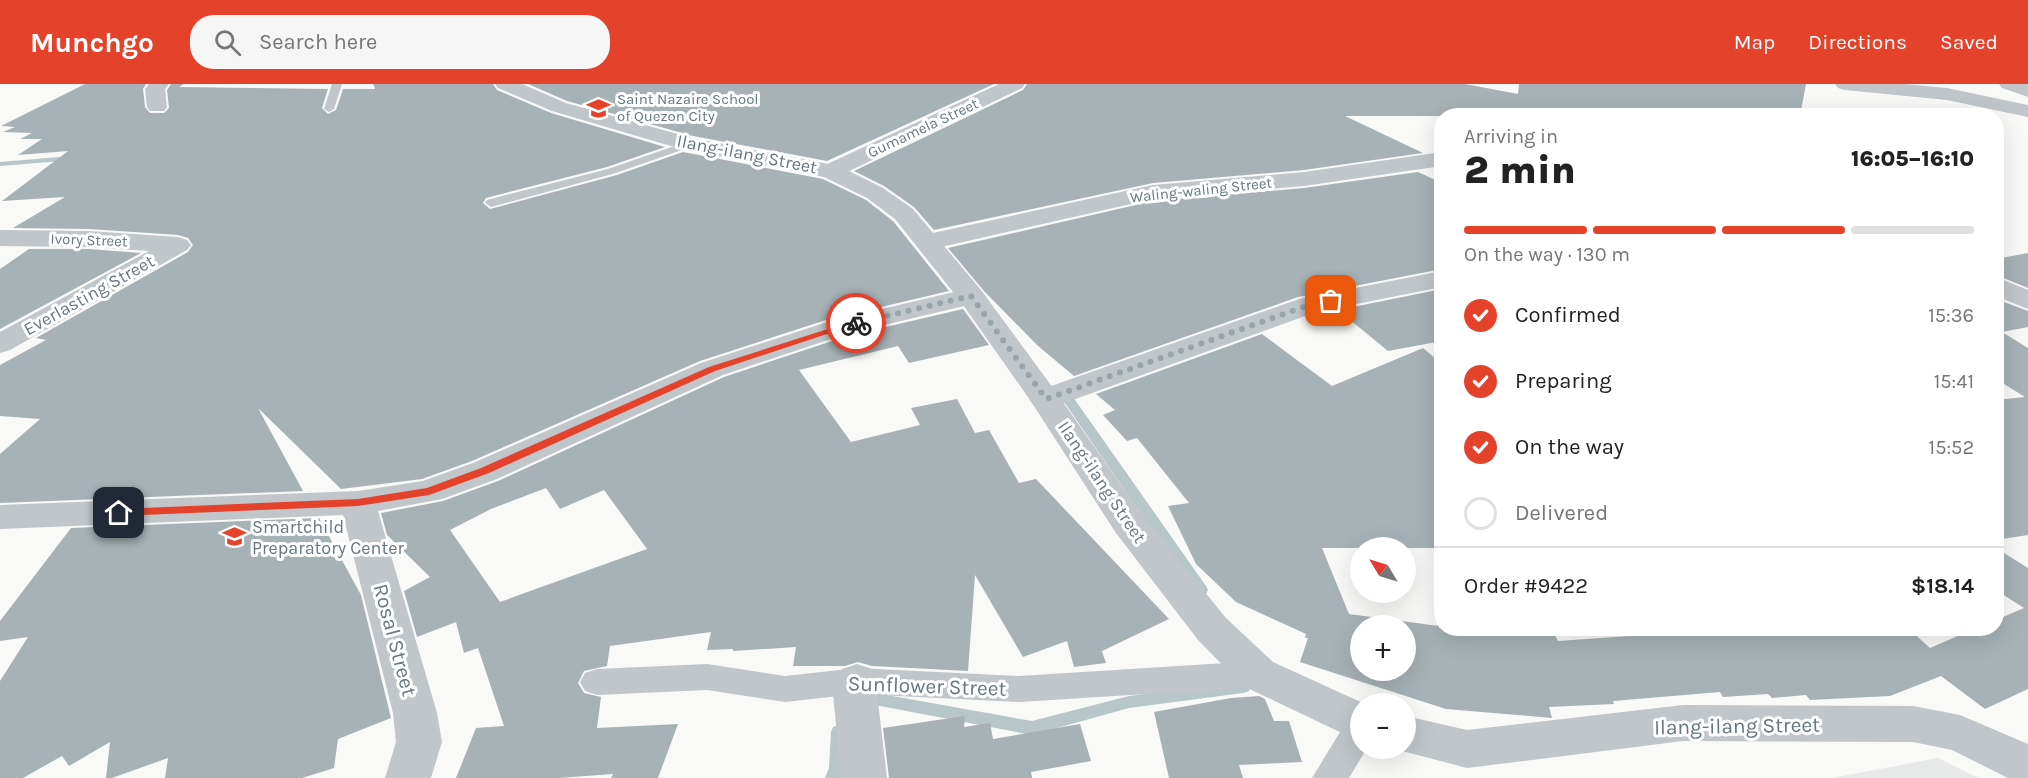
<!DOCTYPE html>
<meta charset="utf-8">
<style>
:root{--surface:#fff;--page:#f6f6f6;--text:#222;--muted:#767676;--line:#e0e0e0;--accent:#e5422b}
body{margin:0;font-family:Karla,sans-serif;background:var(--page);color:var(--text);height:100vh;display:flex;flex-direction:column;font-size:22px;white-space:nowrap}
*{box-sizing:border-box;margin:0}
p{font-size:20px;color:var(--muted)}
.icon{flex:none;width:33px;height:33px;fill:none;stroke:currentColor;stroke-width:2;stroke-linecap:round;stroke-linejoin:round}
.map{position:relative;flex:1;overflow:hidden}
.drawer{position:absolute;left:1434px;top:24px;width:570px;height:528px;display:flex;flex-direction:column;background:var(--surface);border-radius:24px;box-shadow:0 6px 24px #0002}
.drawer>*{flex:none}
.needle{width:39px;rotate:308deg}
.buttons{position:absolute;left:1350px;top:453px;display:grid;gap:12px}
.buttons a{display:grid;place-items:center;width:66px;height:66px;border-radius:50%;background:var(--surface);box-shadow:0 6px 24px #0002;font-size:30px}
.pin{position:absolute;display:grid;place-items:center;width:51px;height:51px;color:#fff;margin:-26px;border-radius:12px;box-shadow:0 3px 9px #0006}
.courier{position:absolute;display:grid;place-items:center;width:60px;height:60px;margin:-30px;border:4px solid #e5422b;border-radius:50%;background:#fff;color:#222;box-shadow:0 2px 8px #0007}
.overview em{font-style:normal;font-weight:800}
.overview div{display:flex;flex-direction:column-reverse}
.overview{display:flex;align-items:center;justify-content:space-between;height:102px;padding:0 30px}
h1{font-size:39px;font-weight:800;line-height:45px}
.bar{display:grid;grid-template-columns:repeat(4,1fr);gap:9px 6px;align-content:center;height:72px;padding:0 30px}
.bar i{height:8px;border-radius:4px;background:var(--line)}
.bar .active{background:var(--accent)}
.bar p{grid-column:span 4}
.line{display:flex;align-items:center;gap:15px;padding:0 30px;border-top:2px solid var(--line)}
.line div{flex:1}
ol{padding:0 30px;list-style:none}
li{display:flex;align-items:center;gap:18px;height:66px}
li p{margin-inline-start:auto}
li .icon{padding:6px;border-radius:50%;background:var(--accent);color:#fff;stroke-width:4}
li:last-child{color:var(--muted)}
li i{width:33px;height:33px;border:3px solid var(--line);border-radius:50%}
header{display:flex;align-items:center;gap:36px;box-sizing:border-box;height:84px;padding:0 30px;background:var(--accent);color:#fff}
header strong{font-size:28px}
nav{display:flex;gap:33px;margin-inline-start:auto;font-size:21px}
.search{width:420px;height:54px;background:var(--page);display:flex;align-items:center;gap:15px;box-sizing:border-box;padding:0 21px;border-radius:24px;color:var(--muted);font-size:22px}
.map>svg:first-child{display:block}
.built{fill:#e7e9e8}
.lines{fill:none;stroke-linecap:round;stroke-linejoin:round}
.stream{fill:#b7c6c8;fill-rule:evenodd}
.building{fill:#a7b2b6;fill-rule:evenodd}
.service{fill:#c0c6c9;fill-rule:evenodd}
.pedestrian{fill:#c0c6c9;fill-rule:evenodd}
.minor{fill:#c0c6c9;fill-rule:evenodd}
.tertiary{fill:#c0c6c9;fill-rule:evenodd}
.route{fill:#e5422b}
.done{stroke:#98a5ab;stroke-width:6;stroke-dasharray:0 10.8}
.labels{text-anchor:middle;stroke-width:6;stroke-linejoin:round;paint-order:stroke}
.far-poi-label{font-size:15px;fill:#647882;stroke:#fff;text-anchor:start}
.far-street-label{font-size:15px;fill:#647882;stroke:#fff}
.street-label{font-size:18px;fill:#647882;stroke:#fff}
.poi-label{font-size:18px;fill:#647882;stroke:#fff;text-anchor:start}
.near-street-label{font-size:21px;fill:#647882;stroke:#fff}
</style>
<header>
<strong>Munchgo</strong>
<div class="search"><svg class="icon" aria-label="search" viewBox="0 0 24 24"><circle cx="10" cy="10" r="6"/><path d="M15 15l6 6"/></svg>Search here</div>
<nav><a>Map</a><a>Directions</a><a>Saved</a></nav>
</header>
<div class="map">
<svg width="2028" height="694" viewBox="0 0 2028 694">
<rect width="100%" height="100%" fill="#f9f9f7"/>
<path class="built" d="M1938,674L1978,694H1832Z"/>
<g class="lines">
<path class="stream" d="M71,72H74V76L0,82V78Z
M1076,305L1082,308L1073,313L1206,502L1208,506L1206,510H1196L1060,312Z
M1243,597L1249,599L1251,603L1249,607L1243,609L1129,624L1032,651L870,620L863,622L857,620L855,616L857,612L870,608L1032,637L1129,612Z
M839,641L845,643L847,648L845,684L842,694H825L829,684L831,648L833,643Z"/>
</g>
<path class="building" d="M85,0H146L143,5L145,23L150,29H164L169,24L167,6L171,0H184L179,3L328,5L322,24L328,30L336,26L343,5H375L373,0H493L497,6L551,29L665,63L607,83L486,114L483,119L490,125L617,91L683,68L823,95L866,116L893,137L949,207L826,236L700,277L472,377L422,395L341,405L258,324L303,407L0,419V370L40,335L0,332V281L46,256L36,254L188,168L193,161L188,154L178,151L89,145L13,144L65,113L2,117L68,67L18,71L42,55H20L32,49L3,48L15,43L1,42Z
M528,0H994L827,77L693,52L567,17Z
M1027,0H1465L1518,10L1519,0H1806L1800,32H1345L1423,69L1304,86L1153,99L934,146L914,123L884,102L854,87L1023,6Z
M1418,88L1442,99V185L1298,213L1074,292L1037,261L984,207L948,164L1153,117L1304,104Z
M29,165H89L141,169L0,245V185Z
M2028,169V204L1996,191V175Z
M1442,205V257L1388,267L1338,226Z
M1996,215L2028,227V243L2002,248L2028,264V451L1996,456V316L2025,313L1996,295Z
M963,225L989,261L909,279L898,262L799,286L851,358L920,341L911,324L957,315L975,349L989,346L1019,399L1036,395L1169,535L1102,567L1106,579L1074,583L1067,557L1023,573L975,491L968,587L872,582L858,578L845,582H793L796,563L733,567V565L707,566L711,548L610,562L607,582L584,587L578,599L584,609L601,613L597,644L678,640L658,694H611L613,690L559,694H456L476,644L504,642L478,564L464,569L456,538L417,553L404,507L430,493L387,451L381,429L443,417L498,397L724,293L847,252ZM546,404L560,425L604,406L647,465L500,518L450,446L491,425Z
M1262,250L1332,302L1423,264L1442,280V464H1322L1349,530L1439,542V544H1551L1558,557L1686,548L1683,544H1908L1930,564L1976,544H1996V536L2024,524L1996,506V464L2028,484V605L1985,625L1941,592L1890,612L1810,616L1806,611L1772,614L1768,610L1723,613L1720,608L1613,617L1614,620L1549,623L1552,634L1446,625L1300,578L1308,554H1305L1306,550L1236,518L1196,480L1168,422L1189,419L1137,354L1127,357L1103,331L1115,326L1096,310ZM1360,542H1406V586H1360Z
M319,434L361,511L391,634L338,655L334,684L302,694H165L168,674L112,694H106L110,658L69,682L62,672L23,694H0V597L28,553L0,557V537L71,444Z
M1259,612L1265,615L1274,637H1289L1302,678L1239,681L1243,694H1169L1154,628L1231,614Z
M965,632L964,643L990,639L993,655L1080,640L1091,677L1031,688L1032,694H889L883,644Z"/>
<g class="lines">
<path class="service" d="M332,0H342L334,25L329,28L324,25Z
M689,57L693,58V62L616,89L491,123L485,119L487,116L608,85Z"/>
<path class="pedestrian" d="M1258,577L1270,581L1274,590L1270,599L1258,603L1019,618L857,610L785,618L707,606L597,611L585,607L580,598L585,589L597,585L707,580L785,592L857,584L1019,592Z
M1360,631V664H1367L1349,694H1312L1348,635Z"/>
<path class="minor" d="M149,0H169L165,5L167,23L164,27H150L147,23L145,5Z
M999,0H1025L1022,4L839,92L831,94L823,92L820,87L823,82Z
M1835,0H1905L1947,4L2028,21V33L1947,16L1845,6L1838,4Z
M1442,68V82L1304,102L1153,115L928,166L919,163L915,158L919,153L928,150L1153,101L1304,88Z
M0,146L89,147L178,153L187,156L191,161L187,166L10,266L0,269V248L149,167L89,163L0,162Z
M1442,187V203L1316,228L1056,322L1045,325L1034,322L1029,315L1034,308L1299,215Z
M1996,193L2028,206V225L1996,212Z
M971,204L981,206L985,212L981,218L846,250L723,291L497,395L442,415L378,427L437,629L442,658L431,694H385L396,658L393,629L343,431L0,445V421L358,407L423,397L473,379L701,279L827,238Z
M857,580L872,585L878,597L877,609L887,694H841L833,609L836,597L842,585Z"/>
<path class="tertiary" d="M495,0H522L566,19L692,54L839,82L883,104L913,125L981,206L1056,308L1142,431L1226,534L1273,578L1365,620H1360V655L1344,650L1243,602L1198,556L1116,449L1030,316L961,218L895,135L867,114L824,93L681,65L552,27L498,4Z
M1999,0H2028V13L2002,4Z
M1683,621L1913,622L1960,631L2028,660V694H2008L1952,666L1913,658L1683,657L1467,684L1391,664H1406V632L1467,646Z"/>
</g>
<path class="route" d="M853,237L860,239L715,287L489,389L429,411L358,422L119,432L114,429L119,425L358,415L427,404L481,384L709,283Z"/>
<g class="lines">
<path class="done" d="M856,239L971,212L1046,315L1309,221L1331,217"/>
</g>
<defs>
<symbol id="school-bare" viewBox="-9 -9 18 18"><path d="M0-5L7-2L0 1L-7-2ZM-4 1L0 2.5L4 1V4Q0 6-4 4Z" fill="#e5422b" stroke="#fff" stroke-width="2.5" paint-order="stroke"/></symbol>
</defs>
<g fill-rule="evenodd">
<use href="#school-bare" x="582" y="8" width="33" height="33"/>
<use href="#school-bare" x="218" y="436" width="33" height="33"/>
</g>
<g class="labels">
<g class="far-poi-label">
<text x="617" y="20">Saint Nazaire School<tspan x="617" dy="17">of Quezon City</tspan></text>
</g>
<g class="far-street-label">
<text transform="translate(923 44) rotate(-25)" y="5">Gumamela Street</text>
<text transform="translate(1201 106) rotate(-6)" y="5">Waling-waling Street</text>
<text transform="translate(89 156) rotate(2)" y="5">Ivory Street</text>
</g>
<g class="street-label">
<text transform="translate(747 70) rotate(11)" y="6">Ilang-ilang Street</text>
<text transform="translate(89 211) rotate(-29)" y="6">Everlasting Street</text>
<text transform="translate(1102 398) rotate(56)" y="6">Ilang-ilang Street</text>
</g>
<g class="poi-label">
<text x="252" y="449">Smartchild<tspan x="252" dy="21">Preparatory Center</tspan></text>
</g>
<g class="near-street-label">
<text transform="translate(395 556) rotate(75)" y="7">Rosal Street</text>
<text transform="translate(927 602) rotate(2)" y="7">Sunflower Street</text>
<text transform="translate(1737 642) rotate(-1)" y="7">Ilang-ilang Street</text>
</g>
</g>
</svg>
<div class="buttons">
<a><svg class="needle" viewBox="-14 -14 28 28"><path d="M0-13l5 13h-10z" fill="#e53935"/><path d="M0 13l5-13h-10z" fill="#767676"/></svg></a>
<a>+</a>
<a>−</a>
</div>
<div class="pin" style="left:1331px;top:217px;background:#ea580c"><svg class="icon" aria-label="bag" viewBox="0 0 24 24"><path d="M5 8h14l-1 12H6zM9 8a3 3 0 0 1 6 0"/></svg></div>
<div class="pin" style="left:119px;top:429px;background:#1f2937"><svg class="icon" aria-label="home" viewBox="0 0 24 24"><path d="M3 11l9-7 9 7M6 9v11h12V9"/></svg></div>
<div class="courier" style="left:856px;top:239px"><svg class="icon" aria-label="bike" viewBox="0 0 24 24"><circle cx="6" cy="16" r="4"/><circle cx="18" cy="16" r="4"/><path d="M6 16l4-8h5l3 8M10 8l3 8H6M13 5h3"/></svg></div>
<section class="drawer">
<div class="overview"><div><h1>2 min</h1><p>Arriving in</p></div><em>16:05–16:10</em></div>
<div class="bar"><i class="active"></i><i class="active"></i><i class="active"></i><i></i><p>On the way · 130 m</p></div>
<ol>
<li><svg class="icon" aria-label="check" viewBox="0 0 24 24"><path d="M5 12l5 5 9-10"/></svg>Confirmed<p>15:36</p></li>
<li><svg class="icon" aria-label="check" viewBox="0 0 24 24"><path d="M5 12l5 5 9-10"/></svg>Preparing<p>15:41</p></li>
<li><svg class="icon" aria-label="check" viewBox="0 0 24 24"><path d="M5 12l5 5 9-10"/></svg>On the way<p>15:52</p></li>
<li><i></i>Delivered</li>
</ol>
<div class="line" style="height:78px"><div>Order #9422</div><b>$18.14</b></div>
</section>
</div>
